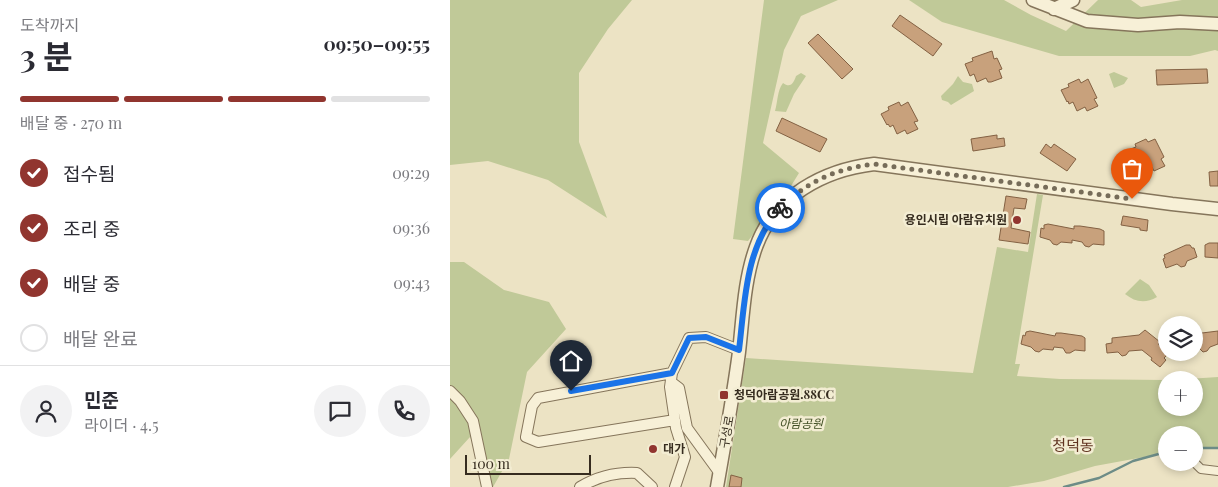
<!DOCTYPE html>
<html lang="ko">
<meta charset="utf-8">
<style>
:root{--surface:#fff;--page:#f2f2f3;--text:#2b2b33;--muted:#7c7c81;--line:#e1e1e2;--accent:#91352f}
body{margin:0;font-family:"Playfair Display","Noto Sans KR",serif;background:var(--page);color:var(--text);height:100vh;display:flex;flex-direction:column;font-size:19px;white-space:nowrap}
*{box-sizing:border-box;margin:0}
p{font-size:16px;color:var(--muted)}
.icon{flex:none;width:28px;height:28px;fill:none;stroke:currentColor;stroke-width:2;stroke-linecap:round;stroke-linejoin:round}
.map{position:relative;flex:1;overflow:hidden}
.details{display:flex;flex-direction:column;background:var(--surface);width:450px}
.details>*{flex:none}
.tools{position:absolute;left:708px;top:316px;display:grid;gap:10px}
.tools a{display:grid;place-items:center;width:45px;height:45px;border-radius:50%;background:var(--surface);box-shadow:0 2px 8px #0003;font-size:25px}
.scale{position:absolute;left:15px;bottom:12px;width:126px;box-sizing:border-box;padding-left:5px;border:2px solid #362c1f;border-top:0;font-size:14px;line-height:18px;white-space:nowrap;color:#362c1f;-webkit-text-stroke:4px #f3edd3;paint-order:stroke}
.pin{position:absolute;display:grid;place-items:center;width:42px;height:42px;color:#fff;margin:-51px -21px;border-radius:50% 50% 50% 0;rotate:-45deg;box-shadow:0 0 5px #0007}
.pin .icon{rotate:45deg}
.courier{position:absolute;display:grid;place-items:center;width:50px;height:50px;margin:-25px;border:4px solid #1a73e8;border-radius:50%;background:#fff;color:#222;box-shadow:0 1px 6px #0007}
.head em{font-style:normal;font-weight:700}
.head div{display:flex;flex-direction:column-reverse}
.head{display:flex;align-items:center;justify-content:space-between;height:85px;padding:0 20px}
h1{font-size:32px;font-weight:700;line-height:38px}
.bar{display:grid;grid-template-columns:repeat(4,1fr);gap:8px 5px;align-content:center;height:60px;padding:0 20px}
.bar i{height:6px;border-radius:4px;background:var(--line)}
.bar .active{background:var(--accent)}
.bar p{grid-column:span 4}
.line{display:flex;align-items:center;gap:12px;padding:0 20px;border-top:1px solid var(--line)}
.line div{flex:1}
.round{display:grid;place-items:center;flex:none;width:52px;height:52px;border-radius:26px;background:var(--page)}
ol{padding:0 20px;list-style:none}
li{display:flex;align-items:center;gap:15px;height:55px}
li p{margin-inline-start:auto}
li .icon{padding:5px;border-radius:50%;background:var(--accent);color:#fff;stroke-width:4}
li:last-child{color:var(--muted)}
li i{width:28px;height:28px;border:2px solid var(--line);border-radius:50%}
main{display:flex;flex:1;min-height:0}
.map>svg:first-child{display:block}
.green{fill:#c0c998}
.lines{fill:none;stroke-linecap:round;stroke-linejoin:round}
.stream{stroke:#6d8c87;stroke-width:2.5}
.building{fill:#c8a17c;stroke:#836143}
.pedestrian-casing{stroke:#85755b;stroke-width:10}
.minor-casing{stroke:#85755b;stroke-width:12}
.tertiary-casing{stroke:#85755b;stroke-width:15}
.pedestrian{stroke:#f7f0d7;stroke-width:8}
.minor{stroke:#f7f0d7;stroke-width:10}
.tertiary{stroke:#f7f0d7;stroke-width:12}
.done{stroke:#766c59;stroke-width:5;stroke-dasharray:0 9}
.route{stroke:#1a73e8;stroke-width:6}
.poi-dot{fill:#91352f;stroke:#f3edd3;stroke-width:2}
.labels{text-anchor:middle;stroke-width:5;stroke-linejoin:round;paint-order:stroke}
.poi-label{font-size:12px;font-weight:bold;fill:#362c1f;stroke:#f3edd3;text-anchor:start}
.park-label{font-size:12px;font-style:italic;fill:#435126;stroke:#f3edd3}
.street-label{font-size:12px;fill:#362c1f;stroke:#f3edd3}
.quarter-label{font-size:15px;fill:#603320;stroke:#f3edd3}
</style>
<main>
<section class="details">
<div class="head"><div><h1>3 분</h1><p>도착까지</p></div><em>09:50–09:55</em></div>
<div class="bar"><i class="active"></i><i class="active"></i><i class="active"></i><i></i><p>배달 중 · 270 m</p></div>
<ol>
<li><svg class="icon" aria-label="check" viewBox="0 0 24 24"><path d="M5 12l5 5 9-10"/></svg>접수됨<p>09:29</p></li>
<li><svg class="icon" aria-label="check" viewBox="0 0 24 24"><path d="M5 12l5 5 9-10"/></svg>조리 중<p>09:36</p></li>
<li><svg class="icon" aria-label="check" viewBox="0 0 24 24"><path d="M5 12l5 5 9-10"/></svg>배달 중<p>09:43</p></li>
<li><i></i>배달 완료</li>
</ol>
<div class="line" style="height:90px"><a class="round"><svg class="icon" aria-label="person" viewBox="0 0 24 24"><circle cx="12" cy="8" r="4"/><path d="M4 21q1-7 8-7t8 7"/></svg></a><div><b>민준</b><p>라이더 · 4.5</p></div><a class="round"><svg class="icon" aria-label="chat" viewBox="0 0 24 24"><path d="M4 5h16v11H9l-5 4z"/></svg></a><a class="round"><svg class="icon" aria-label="phone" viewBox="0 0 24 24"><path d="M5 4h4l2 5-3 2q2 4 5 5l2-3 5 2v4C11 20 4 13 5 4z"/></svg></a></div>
</section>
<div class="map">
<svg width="768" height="487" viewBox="0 0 768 487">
<rect width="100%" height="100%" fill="#ece3c4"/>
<path class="green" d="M0,0H182L158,29L129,73V142L157,218L98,180L38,161L0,165Z
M314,0H388L351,16L334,50L313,143L349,173L341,186L298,241L283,239Z
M459,0H554L581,15L616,31L648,0H681L691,7L732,0H768V51L765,50L740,56H609L492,22Z
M664,72L678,78L674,84L664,88L659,74Z
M351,73L356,76L344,94L336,112L325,111C328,101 327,91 333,83C341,89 344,82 346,76Z
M508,76L513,82L522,84L524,91L501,105L498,102L492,100L491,96L503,84Z
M587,194L593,195L565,364H570L567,376L610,379L716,380V408H744V380H723L768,377V448H744V435H716V453L645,466L594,481L558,487H276L296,358L523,373L547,247L578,252Z
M0,262H14L54,290L99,302L116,329L77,372L59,459L43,487L20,437L0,459Z
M690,279L699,285L707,297C695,304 685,302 675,294Z"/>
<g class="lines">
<path class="stream" d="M744,448H768
M614,487L649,478L683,461L716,452"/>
</g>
<path class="building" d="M450,15L492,44L483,56L442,26Z
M368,34L403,69L392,79L358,43Z
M542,51L544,59L547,58L552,69L549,70L552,78L541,82H538L536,78L527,82L524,74L520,76L515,64L523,61L522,58Z
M757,69L758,83L707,85L706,70Z
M629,79L631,83L638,79L647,98L644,99L648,106L637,111L635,107L627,111L623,102L619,104L618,101L617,102L611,90L619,87L618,84Z
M449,102L451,106L458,102L468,121L464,122L468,129L457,134L455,130L447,134L443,125L440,127L438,124L437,125L431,114L439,110L438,107Z
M332,118L377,139L370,152L326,131Z
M547,135V139L554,138L555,146L523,151L521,139Z
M696,139L698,142L705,139L714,157L711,159L715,166L704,171L702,167L694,171L690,162L686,163L685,161L683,162L678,150L686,147L685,144Z
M596,144L601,148L604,144L626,159L617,171L590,153Z
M768,171V186H760L759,172Z
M556,196L577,199L575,209L564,208L561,228L580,232L578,244L549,240Z
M673,216L698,220L697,231L690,230V228L671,225Z
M598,224L624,229V226H630L650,229L654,231V245L643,244L639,247L635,246L632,242L622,240V243L611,242L607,245L603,244L600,240L590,237L591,228L594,229V225Z
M759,243H768V258L755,257V245Z
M736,245H740L742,248H744L747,257L737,261L735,266L731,267L727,264L716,268L713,259L715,258L714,255Z
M695,330L710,342L708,344L716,350L714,353L717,355L714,358L716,360L710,367L701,360L702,358L692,350L679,351L676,355L672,356L668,352L657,353L656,344L662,343V338L689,335Z
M580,331L605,336L606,333H611L632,336L635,338V351L625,350L620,353H616L613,348L604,347L603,350L593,349L589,352L585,351L581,347L571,344L573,335L575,336L576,332Z
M768,331V344L760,347L757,351L753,352L749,348H744V334Z
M281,475L292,478L291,487H279Z"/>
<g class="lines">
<defs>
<path id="pedestrian" d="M744,462L751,469L768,471"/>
<path id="minor" d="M222,373L88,398L82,406L76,437L88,442L225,420
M221,382L229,388L237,428L269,472
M0,391L10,401L23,421L37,487
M130,487C147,477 167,472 187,473L202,487
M225,487L235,457L226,428L220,387L222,373L239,338L256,337L289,350"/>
<path id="tertiary" d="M583,0L637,21L688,25L730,22L768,24
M604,9L623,0
M267,487C275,442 283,397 289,352C293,317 294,280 306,247C324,196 374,170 424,164L722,204L768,209"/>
</defs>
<use href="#pedestrian" class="pedestrian-casing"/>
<use href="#minor" class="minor-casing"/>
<use href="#tertiary" class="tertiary-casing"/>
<use href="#pedestrian" class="pedestrian"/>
<use href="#minor" class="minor"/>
<use href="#tertiary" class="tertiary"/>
</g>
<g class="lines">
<path class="done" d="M330,208C358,181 385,169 424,164L682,199"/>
<path class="route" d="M121,391L222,373L239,338L256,337L289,350C295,301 295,247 330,208"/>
</g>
<g class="poi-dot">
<circle cx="567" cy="220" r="5"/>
<rect x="269" y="390" width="10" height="10" rx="2.5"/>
<circle cx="203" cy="449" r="5"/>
</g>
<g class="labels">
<g class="poi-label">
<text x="557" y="224" text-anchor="end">용인시립 아람유치원</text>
<text x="284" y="399">청덕아람공원.88CC</text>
<text x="213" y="453">대가</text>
</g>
<g class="park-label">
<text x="351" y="428">아람공원</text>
</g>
<g class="street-label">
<text transform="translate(277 432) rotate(-80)" y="4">구성로</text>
</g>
<g class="quarter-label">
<text x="623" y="451">청덕동</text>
</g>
</g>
</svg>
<div class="tools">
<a><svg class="icon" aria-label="layers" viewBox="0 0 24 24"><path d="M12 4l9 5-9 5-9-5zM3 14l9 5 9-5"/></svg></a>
<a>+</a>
<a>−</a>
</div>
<div class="scale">100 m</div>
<div class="pin" style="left:682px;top:199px;background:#ea580c"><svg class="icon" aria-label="bag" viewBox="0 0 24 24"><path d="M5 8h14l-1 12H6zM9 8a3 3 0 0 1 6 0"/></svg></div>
<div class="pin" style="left:121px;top:391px;background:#1f2937"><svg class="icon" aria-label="home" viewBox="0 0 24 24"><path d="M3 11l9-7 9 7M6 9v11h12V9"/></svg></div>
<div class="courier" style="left:330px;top:208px"><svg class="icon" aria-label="bike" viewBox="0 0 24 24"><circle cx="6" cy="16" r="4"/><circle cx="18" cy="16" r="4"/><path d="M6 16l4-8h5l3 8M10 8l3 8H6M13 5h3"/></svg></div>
</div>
</main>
